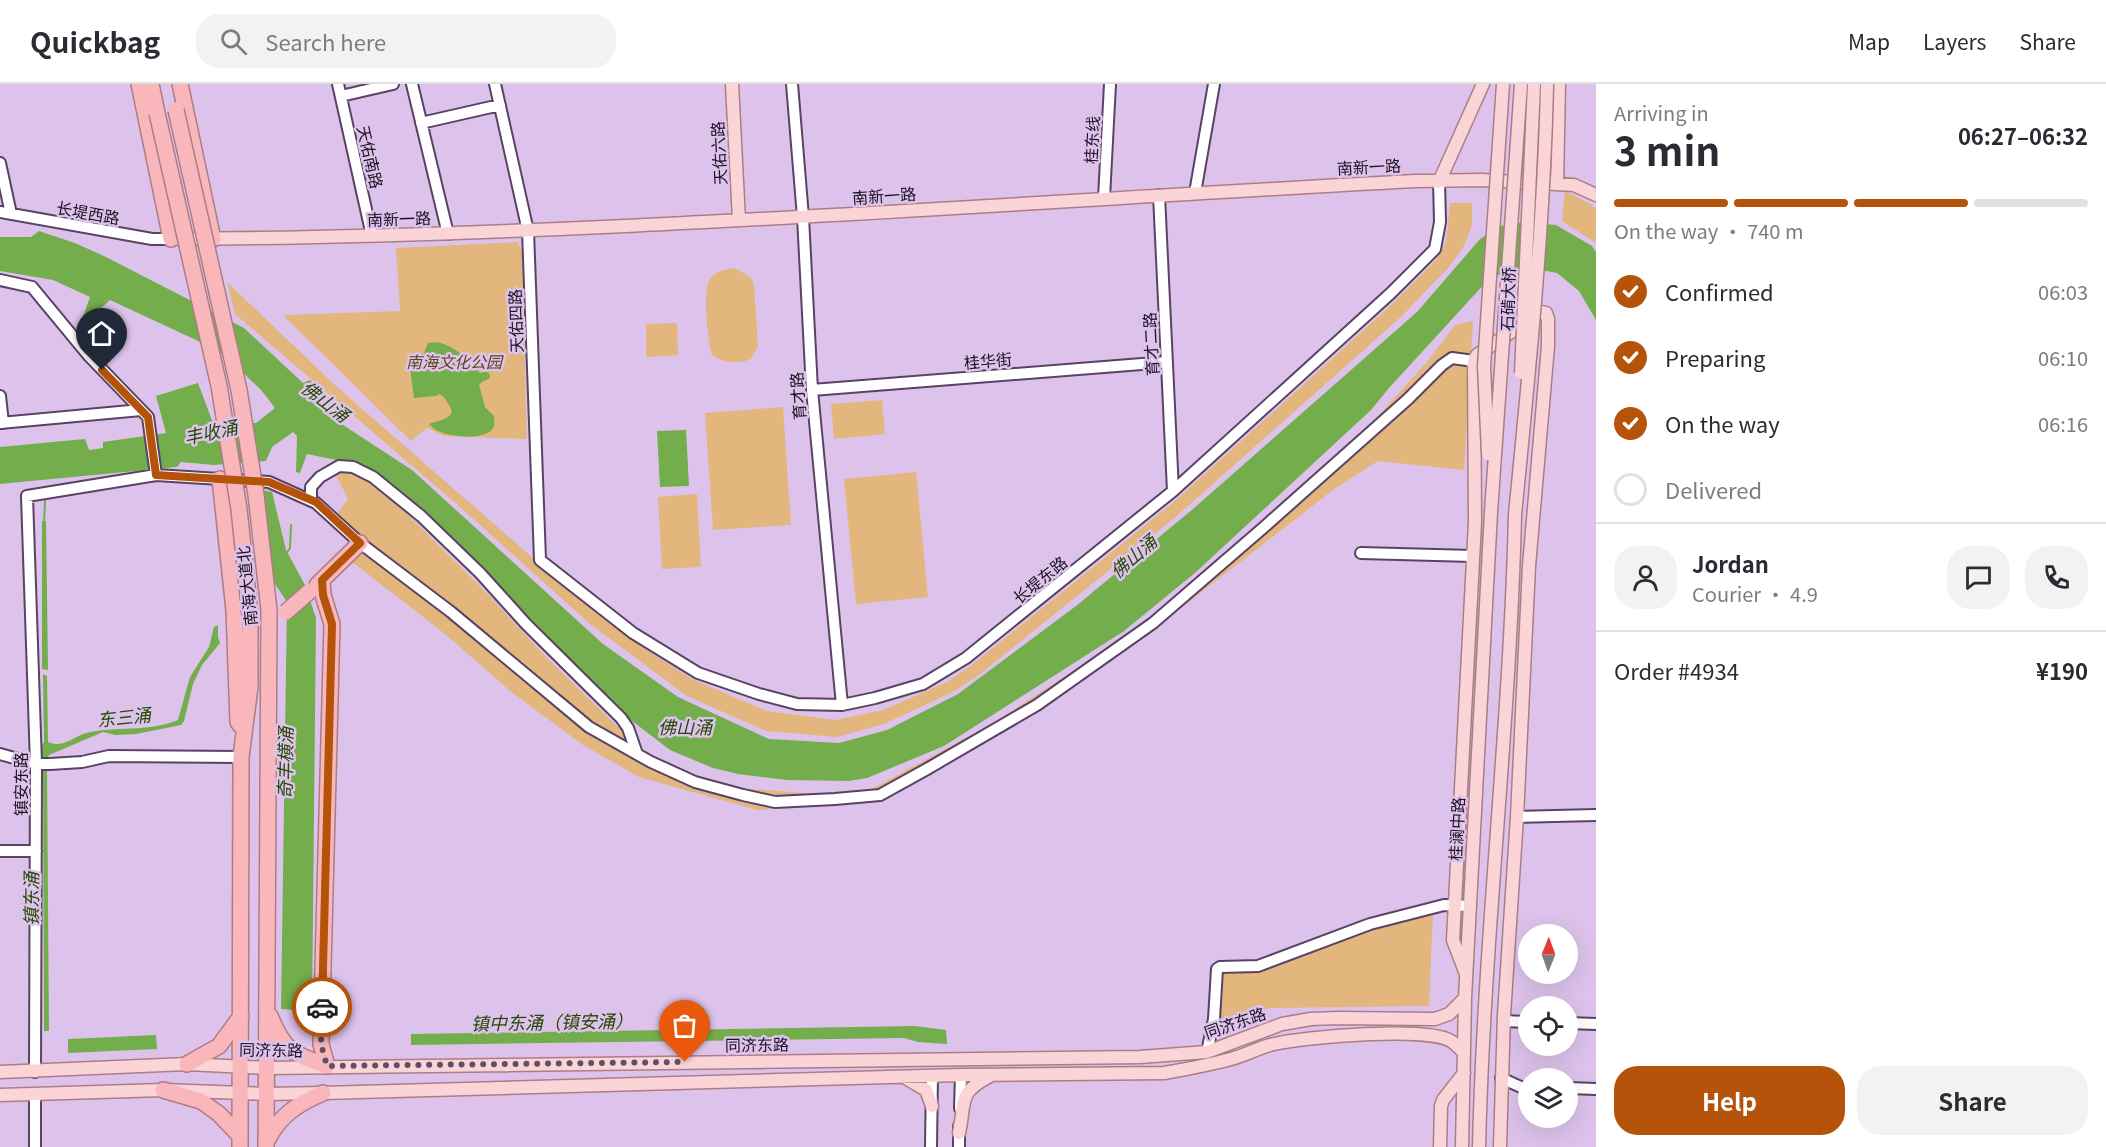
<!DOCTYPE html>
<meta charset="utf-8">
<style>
:root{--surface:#fff;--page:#f2f2f3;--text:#2b2b33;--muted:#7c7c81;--line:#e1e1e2;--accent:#b45309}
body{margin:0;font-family:Georgia,"Noto Sans SC",serif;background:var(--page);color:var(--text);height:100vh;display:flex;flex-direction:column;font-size:22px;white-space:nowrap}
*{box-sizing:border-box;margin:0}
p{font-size:20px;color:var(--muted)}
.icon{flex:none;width:33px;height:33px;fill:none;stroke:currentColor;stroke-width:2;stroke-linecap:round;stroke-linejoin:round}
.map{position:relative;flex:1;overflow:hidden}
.side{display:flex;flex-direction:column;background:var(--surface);width:510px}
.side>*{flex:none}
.needle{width:39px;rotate:1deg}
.tools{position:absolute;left:1518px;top:840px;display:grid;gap:12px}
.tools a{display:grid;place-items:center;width:60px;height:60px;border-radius:50%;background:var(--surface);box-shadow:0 6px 24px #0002;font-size:30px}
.pin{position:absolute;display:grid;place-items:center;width:51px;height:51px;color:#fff;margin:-62px -26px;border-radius:50% 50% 50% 0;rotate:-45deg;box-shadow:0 0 6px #0007}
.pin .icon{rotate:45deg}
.courier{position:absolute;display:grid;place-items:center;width:60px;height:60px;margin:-30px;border:4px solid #b45309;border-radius:50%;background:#fff;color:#222;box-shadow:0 2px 8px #0007}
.head em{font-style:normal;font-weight:700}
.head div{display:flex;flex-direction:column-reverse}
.head{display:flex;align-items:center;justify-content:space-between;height:102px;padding:0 18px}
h1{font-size:39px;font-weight:700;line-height:45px}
.bar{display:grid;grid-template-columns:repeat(4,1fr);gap:9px 6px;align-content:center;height:72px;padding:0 18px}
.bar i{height:8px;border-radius:4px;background:var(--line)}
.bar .selected{background:var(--accent)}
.bar p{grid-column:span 4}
.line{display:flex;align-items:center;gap:15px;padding:0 18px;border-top:2px solid var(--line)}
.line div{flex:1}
.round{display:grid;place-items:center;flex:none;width:63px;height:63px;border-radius:24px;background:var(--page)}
ol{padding:0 18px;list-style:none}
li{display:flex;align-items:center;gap:18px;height:66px}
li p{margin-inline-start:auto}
li .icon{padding:6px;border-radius:50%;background:var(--accent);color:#fff;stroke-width:4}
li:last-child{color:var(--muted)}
li i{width:33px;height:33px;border:3px solid var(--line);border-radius:50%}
.primary-button{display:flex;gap:12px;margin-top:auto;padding:12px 18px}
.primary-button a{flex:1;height:69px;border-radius:24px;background:var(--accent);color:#fff;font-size:24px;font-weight:700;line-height:69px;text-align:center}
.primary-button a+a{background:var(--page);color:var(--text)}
header{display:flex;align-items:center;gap:36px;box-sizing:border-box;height:84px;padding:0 30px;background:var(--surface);border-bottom:2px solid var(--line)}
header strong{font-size:28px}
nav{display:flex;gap:33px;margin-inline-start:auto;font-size:21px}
.search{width:420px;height:54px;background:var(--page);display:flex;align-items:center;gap:15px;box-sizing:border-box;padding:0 21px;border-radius:24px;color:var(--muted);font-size:22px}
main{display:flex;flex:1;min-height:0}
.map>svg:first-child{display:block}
.green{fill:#e2b67c}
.water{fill:#74ad4b}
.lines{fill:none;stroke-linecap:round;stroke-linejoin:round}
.stream{stroke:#74ad4b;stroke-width:2}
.minor-casing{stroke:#594365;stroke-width:14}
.major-casing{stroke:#ab7d85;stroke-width:15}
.highway-casing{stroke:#ab7d85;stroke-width:18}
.minor{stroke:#fff;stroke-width:10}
.major{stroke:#fbd4d7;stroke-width:12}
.highway{stroke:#f9b7bc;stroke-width:15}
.major-bridge-casing{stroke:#ab7d85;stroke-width:15;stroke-linecap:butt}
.highway-bridge-casing{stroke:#ab7d85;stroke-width:18;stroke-linecap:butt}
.major-bridge{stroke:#fbd4d7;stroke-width:12}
.highway-bridge{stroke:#f9b7bc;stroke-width:15}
.done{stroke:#5f5067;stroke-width:6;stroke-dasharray:0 10.8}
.route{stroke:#b45309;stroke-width:8}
.labels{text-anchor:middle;stroke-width:5;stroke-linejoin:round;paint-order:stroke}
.street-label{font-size:16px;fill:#1b1220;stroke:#ddc3eb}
.park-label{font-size:16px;font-style:italic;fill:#5e4217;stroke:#ddc3eb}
.water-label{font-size:18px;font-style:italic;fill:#254900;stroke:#ddc3eb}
</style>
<header>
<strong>Quickbag</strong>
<div class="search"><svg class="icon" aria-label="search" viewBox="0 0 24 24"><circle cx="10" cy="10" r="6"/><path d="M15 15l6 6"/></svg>Search here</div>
<nav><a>Map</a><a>Layers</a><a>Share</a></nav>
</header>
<main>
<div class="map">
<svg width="1596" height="1063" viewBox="0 0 1596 1063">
<rect width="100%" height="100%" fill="#ddc3eb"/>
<path class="green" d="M1565,107L1589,119L1596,125V159L1562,137Z
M1450,119H1472V141L1464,162L1449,183L1401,233L1179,430L980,590L955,607L884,640L837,653L766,647L687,612L590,540L459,422L235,230L227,198L337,303L596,529L648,567L692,595L767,627L836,636L883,626L947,598L973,580L1174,418L1389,223L1436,176L1446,158Z
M518,158L522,168L527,355L444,352L427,344L411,357L283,231L400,227L396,164Z
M735,184L750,193L754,200L758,262L751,275C736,281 725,279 712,271C708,258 702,207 710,195C715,187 726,185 735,184Z
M1473,237L1464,386L1378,377L1333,406L1132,562L998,651L872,718L757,726L639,693L583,661L510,607L445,550L351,477L365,459L337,430L348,415L334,387L353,386L405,428L484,506L544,571L623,648L632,664L702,694L739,704L817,710H847L870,706L995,638L1129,550L1191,501L1327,380L1379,331L1427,278L1455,241Z
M677,239L678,271L646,273V240Z
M882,316L885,350L834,355L831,320Z
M783,323L791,441L713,446L705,329Z
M916,388L928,513L856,520L844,395Z
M697,410L701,483L662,485L658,413Z
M1433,829L1429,922L1269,924L1219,943L1221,889L1259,887L1343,853Z"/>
<path class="water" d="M1523,138L1556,141L1592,162L1596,168V236L1579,207L1557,189L1531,184L1505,187L1487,197L1389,304L1371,326L1196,488L1124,547L944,662L867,694L849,697L787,696L738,690L713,684L670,666L623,630L417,424L346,378L307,370L300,389L296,388L297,352L293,348L272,363L266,377L214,381L181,378L177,383L0,400V363L85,355L89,366L103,364V358L166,349L156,312L198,299L213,339H256L275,324L262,307L227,273L196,256L110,216L86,238L82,235L90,213L53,196L0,187V153H31L39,147L75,159L106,173L244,244L303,299L310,296L315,302L314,314L340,339L412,386L603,560L678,613L769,655L839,659L887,646L958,610L1076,522L1193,425L1417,228L1480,155L1500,142Z
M438,258C456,263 468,275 480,289L488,287L490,292L489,295L483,297L479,301L485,323L494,332C494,335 495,339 494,342C489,358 447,353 436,346C435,346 429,340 429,340C440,336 458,334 449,321C446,316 444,312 439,310L436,312L414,314L410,284L412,282L413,284L418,282L419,272L424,269L428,259Z
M686,346L689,402L660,403L657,347Z
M252,404L272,408L286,466L305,501L316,534L312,927L281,925L287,518L273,497Z
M42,437H46L48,586L42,585Z
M218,541V553L220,559L202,581L193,600L184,637L181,641L136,650L115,651L103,648L49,671L46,678H43L41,662L44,658L43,590L47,592L48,658C62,664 71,655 83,650C114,641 147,649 178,636L190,593L209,563L214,543Z
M43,683H47L49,947H44Z
M915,942L946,946L947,960L918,958L904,954L411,961V950Z
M156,951L157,965L68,969V955Z"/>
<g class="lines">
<path class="stream" d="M44,439L45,417
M286,470L290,464L291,441"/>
<defs>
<path id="minor" d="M338,0L372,152
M412,0L448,150
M495,0L528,147L540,476L633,549L698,589L759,610L797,620L842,621L875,614L923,600L966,574L1173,407L1391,209L1435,165L1440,138L1439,98
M792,0L803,133L812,306L842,621
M341,12L393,0
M421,39L500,21
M0,79L11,130
M1195,109L1214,0
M1159,111L1173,407
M1104,114L1110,0
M0,128L152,155H171
M0,196L32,203L89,272L148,333L156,391
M812,306L1167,278
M0,312L3,339
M0,339L141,326
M311,416V403L320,393L339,382L353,383L373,393L421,432L480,489L526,540L621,634L628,644L637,670
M1361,469L1473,472
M0,670L36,680H50L82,678L109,672L241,673
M1517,733L1596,731
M0,767H36
M1504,937L1528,938
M1568,939L1596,940
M1207,968L1214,935L1217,885L1220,883L1258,882L1370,840L1444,821L1469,822
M35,988L36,680L27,412L156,391L269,398L316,419L360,459L451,528L589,643L651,678L695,698L743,711L775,718L835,715L880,711L927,685L1037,621L1153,539L1263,444L1408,315L1442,281L1452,274L1474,277
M1501,994L1523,1004H1528
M1568,1004L1596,1005
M35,1011V1063
M960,1024L961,991
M931,1063L932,992
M959,1063V1042"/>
<path id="major" d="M732,0L739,136
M1439,98L1483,0
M1557,100L1559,0
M179,155C592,152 1003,119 1415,97L1482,96L1574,101L1596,111
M1466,890L1453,856L1475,438L1474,277L1477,271L1541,228L1546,229L1548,235V262L1529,482L1517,733L1504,931L1500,1063
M0,988L187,980L267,984L1140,973L1207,968L1282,940L1311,935L1337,934L1435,935L1449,930L1465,914
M906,994L926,1006L932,1022
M0,1011L163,1006L267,1010L323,1009L961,991L1164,989C1187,985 1209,981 1231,975C1246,971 1260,963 1274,960C1304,953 1427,942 1451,957C1456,960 1460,965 1464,969
M959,1049C966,1017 957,1009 990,992
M1440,1063L1441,1022L1443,1016L1464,989
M1462,1063L1465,914L1491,428
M1479,1063C1484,852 1510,642 1515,431"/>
<path id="highway" d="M139,0L171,155
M151,0L157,29
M180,0L213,155
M220,395L234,526L238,638L241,642
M322,496L323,511L332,540L321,960L327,982
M317,501L360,459
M270,932C285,968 292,969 327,982
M187,980L219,962L241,932
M163,1006L201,1017L219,1030L240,1052
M268,1055C280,1031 299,1019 323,1009
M240,1063L241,673L250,603V531
M266,1063L269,526"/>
</defs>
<use href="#minor" class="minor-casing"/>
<use href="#major" class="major-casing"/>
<use href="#highway" class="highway-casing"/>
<use href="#minor" class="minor"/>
<use href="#major" class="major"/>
<use href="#highway" class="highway"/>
<defs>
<path id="major-bridge" d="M1521,289L1534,0
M1488,370L1484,282L1503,0
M1491,428L1521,0
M1515,431C1529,287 1544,144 1547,0"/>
<path id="highway-bridge" d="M176,26L239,306L256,411L269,526
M157,29L219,302L239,425L250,531
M286,528L310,507"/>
</defs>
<use href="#major-bridge" class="major-bridge-casing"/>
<use href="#highway-bridge" class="highway-bridge-casing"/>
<use href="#major-bridge" class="major-bridge"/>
<use href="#highway-bridge" class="highway-bridge"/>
</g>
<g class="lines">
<path class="done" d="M322,923L321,960L327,982L685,978"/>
<path class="route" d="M102,286L148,333L156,391L269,398L316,418L360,459L322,496L323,511L332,540L322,923"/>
</g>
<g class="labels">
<g class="street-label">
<text transform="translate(1092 56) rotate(-87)" y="6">桂东线</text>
<text transform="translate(719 69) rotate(-93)" y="6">天佑六路</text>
<text transform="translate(370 73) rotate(77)" y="6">天佑南路</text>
<text transform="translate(1369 83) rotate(-3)" y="6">南新一路</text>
<text transform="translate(884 112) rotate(-4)" y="6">南新一路</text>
<text transform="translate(88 129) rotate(10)" y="6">长堤西路</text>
<text transform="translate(399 135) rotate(-2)" y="6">南新一路</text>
<text transform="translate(1508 215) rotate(-88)" y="6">石𬒔大桥</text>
<text transform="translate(516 237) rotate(-92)" y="6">天佑四路</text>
<text transform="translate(1151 260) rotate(-93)" y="6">育才二路</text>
<text transform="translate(988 277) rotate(-5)" y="6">桂华街</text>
<text transform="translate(798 312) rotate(-94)" y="6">育才路</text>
<text transform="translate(1040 496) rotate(-39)" y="6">长堤东路</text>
<text transform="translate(247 502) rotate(-96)" y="6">南海大道北</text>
<text transform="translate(21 700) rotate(-90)" y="6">镇安东路</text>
<text transform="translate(1457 745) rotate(-87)" y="6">桂澜中路</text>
<text transform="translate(1235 939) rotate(-19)" y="6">同济东路</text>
<text transform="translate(757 961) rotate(-1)" y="6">同济东路</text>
<text transform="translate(271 966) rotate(1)" y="6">同济东路</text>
</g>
<g class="park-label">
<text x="454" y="284">南海文化公园</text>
</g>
<g class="water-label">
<text transform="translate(325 318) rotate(37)" y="6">佛山涌</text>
<text transform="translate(211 349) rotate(-12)" y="6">丰收涌</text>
<text transform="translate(1134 473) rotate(-41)" y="6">佛山涌</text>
<text transform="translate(124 634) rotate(-6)" y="6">东三涌</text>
<text x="685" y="650">佛山涌</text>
<text transform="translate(286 679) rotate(-89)" y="6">奇丰横涌</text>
<text transform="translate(32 815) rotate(-90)" y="6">镇东涌</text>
<text transform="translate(552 939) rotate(-1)" y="6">镇中东涌（镇安涌）</text>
</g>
</g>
</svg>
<div class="tools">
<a><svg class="needle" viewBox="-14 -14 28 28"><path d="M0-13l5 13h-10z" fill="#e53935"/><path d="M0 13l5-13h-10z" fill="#7c7c81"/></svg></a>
<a><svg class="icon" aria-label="locate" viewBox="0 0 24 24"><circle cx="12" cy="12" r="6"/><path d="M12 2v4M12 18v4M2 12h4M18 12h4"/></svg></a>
<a><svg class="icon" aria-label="layers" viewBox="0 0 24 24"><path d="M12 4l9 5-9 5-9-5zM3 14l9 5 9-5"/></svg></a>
</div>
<div class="pin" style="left:685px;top:978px;background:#ea580c"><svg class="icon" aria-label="bag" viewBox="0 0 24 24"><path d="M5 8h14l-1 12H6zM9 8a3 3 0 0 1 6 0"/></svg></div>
<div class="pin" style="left:102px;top:286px;background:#1f2937"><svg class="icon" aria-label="home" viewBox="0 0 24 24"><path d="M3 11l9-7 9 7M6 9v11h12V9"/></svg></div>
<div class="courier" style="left:322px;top:923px"><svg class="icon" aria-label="car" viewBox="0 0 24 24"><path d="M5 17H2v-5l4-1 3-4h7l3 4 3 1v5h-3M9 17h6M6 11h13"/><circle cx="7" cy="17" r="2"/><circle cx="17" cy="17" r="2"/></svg></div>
</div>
<section class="side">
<div class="head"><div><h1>3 min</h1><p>Arriving in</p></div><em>06:27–06:32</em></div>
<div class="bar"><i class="selected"></i><i class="selected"></i><i class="selected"></i><i></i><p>On the way · 740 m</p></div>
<ol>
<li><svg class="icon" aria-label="check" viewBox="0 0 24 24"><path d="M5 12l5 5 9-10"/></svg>Confirmed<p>06:03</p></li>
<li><svg class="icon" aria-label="check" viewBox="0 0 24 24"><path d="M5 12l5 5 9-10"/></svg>Preparing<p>06:10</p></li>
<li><svg class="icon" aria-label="check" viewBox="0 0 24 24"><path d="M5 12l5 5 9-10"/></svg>On the way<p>06:16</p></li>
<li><i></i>Delivered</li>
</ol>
<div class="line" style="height:108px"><a class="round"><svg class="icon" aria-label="person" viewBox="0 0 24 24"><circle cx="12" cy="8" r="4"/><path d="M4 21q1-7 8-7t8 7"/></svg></a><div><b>Jordan</b><p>Courier · 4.9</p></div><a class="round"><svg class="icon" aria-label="chat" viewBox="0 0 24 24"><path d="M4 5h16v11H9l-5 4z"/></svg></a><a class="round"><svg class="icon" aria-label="phone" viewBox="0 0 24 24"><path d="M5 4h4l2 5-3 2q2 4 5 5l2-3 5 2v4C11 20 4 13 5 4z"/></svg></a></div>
<div class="line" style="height:78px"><div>Order #4934</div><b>¥190</b></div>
<div class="primary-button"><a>Help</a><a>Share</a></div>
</section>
</main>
